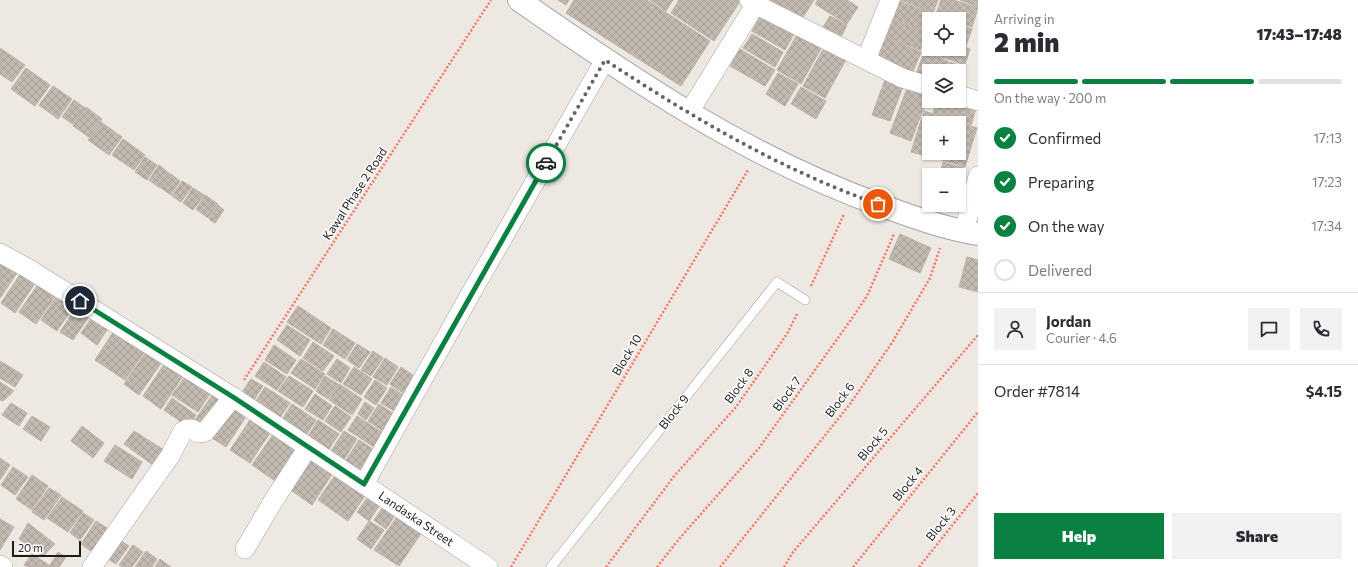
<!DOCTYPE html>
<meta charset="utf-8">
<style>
:root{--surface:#fff;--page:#f2f2f3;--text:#2b2b33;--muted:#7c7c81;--line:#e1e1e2;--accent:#0b8043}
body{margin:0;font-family:Commissioner,sans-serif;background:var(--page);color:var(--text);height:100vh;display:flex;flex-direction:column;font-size:15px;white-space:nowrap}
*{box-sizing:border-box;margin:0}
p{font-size:13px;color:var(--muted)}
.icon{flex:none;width:22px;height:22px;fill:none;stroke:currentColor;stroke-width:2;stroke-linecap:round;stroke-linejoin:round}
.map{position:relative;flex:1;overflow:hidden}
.drawer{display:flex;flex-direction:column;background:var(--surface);width:380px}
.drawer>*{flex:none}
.buttons{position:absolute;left:922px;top:12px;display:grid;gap:8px}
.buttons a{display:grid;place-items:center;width:44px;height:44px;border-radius:0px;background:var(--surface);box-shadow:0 1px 3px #0004;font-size:20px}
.scale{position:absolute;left:12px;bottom:10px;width:69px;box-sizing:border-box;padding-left:4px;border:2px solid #1c1c1c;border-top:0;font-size:11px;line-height:14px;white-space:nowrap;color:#1c1c1c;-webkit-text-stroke:3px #fff;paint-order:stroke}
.pin{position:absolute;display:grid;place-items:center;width:34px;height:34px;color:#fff;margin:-17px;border:2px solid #fff;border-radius:50%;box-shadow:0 1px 4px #0007}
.courier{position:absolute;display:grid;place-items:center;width:40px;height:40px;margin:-20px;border:3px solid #0b8043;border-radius:50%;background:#fff;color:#222;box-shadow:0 1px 5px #0007}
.headline em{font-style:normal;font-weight:800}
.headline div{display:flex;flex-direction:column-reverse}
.headline{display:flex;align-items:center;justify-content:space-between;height:68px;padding:0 16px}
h1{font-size:26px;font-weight:800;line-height:30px}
.bar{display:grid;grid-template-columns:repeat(4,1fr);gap:6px 4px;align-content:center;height:48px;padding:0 16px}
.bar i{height:5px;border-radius:3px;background:var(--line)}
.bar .on{background:var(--accent)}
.bar p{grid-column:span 4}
.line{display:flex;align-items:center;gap:10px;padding:0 16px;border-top:1px solid var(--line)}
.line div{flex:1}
.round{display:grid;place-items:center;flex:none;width:42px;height:42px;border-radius:0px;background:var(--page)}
ol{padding:0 16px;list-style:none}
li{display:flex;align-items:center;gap:12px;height:44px}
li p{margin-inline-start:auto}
li .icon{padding:4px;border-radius:50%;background:var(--accent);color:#fff;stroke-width:4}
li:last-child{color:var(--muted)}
li i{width:22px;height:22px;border:2px solid var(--line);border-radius:50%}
.primary-button{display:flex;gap:8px;margin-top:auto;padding:8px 16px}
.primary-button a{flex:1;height:46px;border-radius:0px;background:var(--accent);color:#fff;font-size:16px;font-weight:800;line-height:46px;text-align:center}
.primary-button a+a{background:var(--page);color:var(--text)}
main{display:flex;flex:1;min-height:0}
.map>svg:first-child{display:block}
.building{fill:url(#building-cross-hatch);stroke:#beb0a5}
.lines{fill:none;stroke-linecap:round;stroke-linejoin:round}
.service-casing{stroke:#a3a3a3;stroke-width:10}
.minor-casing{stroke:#a3a3a3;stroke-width:20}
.tertiary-casing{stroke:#a3a3a3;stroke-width:24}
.path{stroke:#f6776a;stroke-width:2.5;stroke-dasharray:2 2;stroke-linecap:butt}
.service{stroke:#fff;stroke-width:9}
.minor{stroke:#fff;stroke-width:19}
.tertiary{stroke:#fff;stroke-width:22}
.done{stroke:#656461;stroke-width:4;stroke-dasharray:0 7.2}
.route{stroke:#0b8043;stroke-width:5}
.labels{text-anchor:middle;stroke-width:3;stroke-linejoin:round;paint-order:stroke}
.street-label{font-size:12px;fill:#1c1c1c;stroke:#fff}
</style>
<main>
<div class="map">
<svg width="978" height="567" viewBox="0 0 978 567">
<defs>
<pattern id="building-cross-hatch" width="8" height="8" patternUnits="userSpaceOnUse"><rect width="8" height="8" fill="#c2b9b1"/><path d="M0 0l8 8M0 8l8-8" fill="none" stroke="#a69e98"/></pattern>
</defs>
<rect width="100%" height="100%" fill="#ede9e2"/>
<path class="building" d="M558,0H569L566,5Z
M574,0H647L710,41L681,86L566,13Z
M650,0H673L666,11Z
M679,0H741L714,41L671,13Z
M769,0H814L800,22L768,1Z
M818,0H847L858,7L847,24L815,4Z
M901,0H938L933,13Z
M941,0H954L978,8L972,27L959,22V19H950L936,14Z
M960,0H978V7Z
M899,1L933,14L931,19H929V25L926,32L892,18Z
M762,13L795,32L785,50L752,31Z
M830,16L847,25L841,37L823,27Z
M892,19L926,33L920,50L886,37Z
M959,24L972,29L966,46L959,44Z
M799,31L823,45L801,84L777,70Z
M752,34L783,52L775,67L743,48Z
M928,35H929V49H947L944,58L923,50Z
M884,37L921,52L912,74L875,59Z
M826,44L848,56L825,98L803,86Z
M959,45L970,49L965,65L945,58L948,49H959Z
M0,48L25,65L12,82L0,74Z
M740,49L775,70L765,86L730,66Z
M924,52L948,61L944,71H929V79L916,74Z
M949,62L966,67L961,86L959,85V71H947Z
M26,68L50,85L35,106L11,89Z
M778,73L798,84L785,106L766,94Z
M886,77L904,84L890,121L872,115Z
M53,86L72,99L58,119L39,105Z
M908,86L929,94L911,141L890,133Z
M801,87L826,101L816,119L791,104Z
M74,100L85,108L73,124L62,117Z
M937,101H959L977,105L971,125L933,113Z
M86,107L102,119L89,137L73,126Z
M924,111L946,118L945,123H929V153H935L934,158L911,152Z
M947,119L977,128L965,167L936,158L937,153H959V123H946Z
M101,122L122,137L109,155L88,140Z
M123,139L145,155L134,170L112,155Z
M145,157L157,165L147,180L135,172Z
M943,162L964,168L959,186V175H940Z
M159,165L170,174L160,188L149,180Z
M171,174L180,181L171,195L161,188Z
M182,181L192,187L181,202L172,196Z
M193,188L204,195L193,210L183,203Z
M205,195L218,204L208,218L196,209Z
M218,205L224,210L215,223L209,219Z
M900,234L931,248L920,273L889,259Z
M967,257L978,260V292L959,287Z
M4,260L19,270L0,298V265Z
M21,273L35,283L15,313L1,303Z
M41,280L58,292L36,324L19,312Z
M57,296L74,306L57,331L41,320Z
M77,306L90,315L73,340L60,332Z
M298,306L331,328L321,344L287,322Z
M93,316L109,327L97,345L81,333Z
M287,325L310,340L300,356L277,340Z
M333,329L355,343L345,359L323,345Z
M114,331L145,351L125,380L95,360Z
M313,342L334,356L323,371L303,358Z
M357,344L370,352L359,368L347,360Z
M274,345L296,360L287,374L265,360Z
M373,351L383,358L371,376L361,370Z
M146,352L161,363L139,395L124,384Z
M385,358L398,367L387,385L373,377Z
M301,359L325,374L315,389L291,373Z
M337,359L350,368L341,383L327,374Z
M0,361L23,375L15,387L0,378Z
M264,362L286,377L277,390L255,376Z
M165,363L183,376L161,409L143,396Z
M354,367L372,379L361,395L343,384Z
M401,367L417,378L406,395L390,384Z
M289,376L313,391L303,407L278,391Z
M325,376L338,384L328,399L316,391Z
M185,377L210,394L198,412L172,395Z
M251,379L263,386L252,403L240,395Z
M375,380L387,388L376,405L364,397Z
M0,382L14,391L3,401L0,400Z
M339,384L362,399L352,415L329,400Z
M265,387L290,403L279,419L254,404Z
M391,387L406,397L396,412L381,403Z
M213,394L225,402L205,431L193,423Z
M315,394L332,406L323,420L305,409Z
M172,398L196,415L188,427L164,410Z
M365,402L374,408L366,420L358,414Z
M11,403L27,413L19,426L2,415Z
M230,404L247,415L226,447L209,436Z
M292,404L316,420L305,437L281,421Z
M379,404L394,414L383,431L368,421Z
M335,406L351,417L341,432L325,421Z
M32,416L50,427L41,441L23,429Z
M357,416L383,433L374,447L348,430Z
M252,417L272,430L250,463L230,450Z
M318,420L339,434L327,452L307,438Z
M82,426L104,443L93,458L71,441Z
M134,431L164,450L153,465L124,444Z
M344,431L357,439L342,463L329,454Z
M274,433L303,452L281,485L252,465Z
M359,440L376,451L360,476L343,465Z
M115,445L142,462L132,479L104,461Z
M308,453L334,471L312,505L285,486Z
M0,458L10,465L0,480Z
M13,467L28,477L15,495L1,485Z
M338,471L368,491L348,521L318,500Z
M32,475L48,486L32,510L16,499Z
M49,488L61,495L44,520L32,512Z
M370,494L382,502L369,521L357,512Z
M62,497L83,511L68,532L47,518Z
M385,504L397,512L386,529L374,520Z
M83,513L94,520L80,540L70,533Z
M398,515L422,532L399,566L374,550Z
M0,519L14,527L0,550Z
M96,521L113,532L98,556L81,544Z
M369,521L384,530L371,549L357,539Z
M28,523L55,544L43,556L19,539Z
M115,537L129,546L116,564L102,555Z
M133,545L143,552L132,567H123L119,565Z
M146,551L157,559L152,567H135Z
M58,552L66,557L59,567H49Z
M32,554L49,565L48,567H28L24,565Z
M160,559L171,567H155Z"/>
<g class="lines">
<defs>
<path id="service" d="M551,567L777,282L805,300"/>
<path id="minor" d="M749,0L755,4L902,78L929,86
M866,60L890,0
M959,95L978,101
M688,114L758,0
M964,232L978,176
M0,253L29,269L233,397L488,567
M364,484L471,293L605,60
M245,549L272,503L308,447
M0,565L3,567
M92,567L170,456L183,431L187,429H192L198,433L205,432L233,397"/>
<path id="tertiary" d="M519,0C633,80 747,157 880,205C910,216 946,229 978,234"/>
</defs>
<use href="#service" class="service-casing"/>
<use href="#minor" class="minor-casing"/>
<use href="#tertiary" class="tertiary-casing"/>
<path class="path" d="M811,286L844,214
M244,380L491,0
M511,567L748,170
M606,567L675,475L736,407L787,334L797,314
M657,567L679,539L759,448L848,324L867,296L894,234
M720,567L850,404L893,341L930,278L940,248
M784,567L793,552L978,335
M853,567L978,412
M919,567L978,493"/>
<use href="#service" class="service"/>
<use href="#minor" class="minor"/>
<use href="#tertiary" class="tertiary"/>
</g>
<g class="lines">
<path class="done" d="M546,163L605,60C692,117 779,169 878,204"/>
<path class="route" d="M80,301L233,397L364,484L546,163"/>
</g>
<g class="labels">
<g class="street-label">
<text transform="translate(355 194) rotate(-57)" y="4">Kawal Phase 2 Road</text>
<text transform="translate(627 355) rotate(-59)" y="4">Block 10</text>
<text transform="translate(739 386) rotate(-54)" y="4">Block 8</text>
<text transform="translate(787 394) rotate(-54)" y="4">Block 7</text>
<text transform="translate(840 400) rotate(-53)" y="4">Block 6</text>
<text transform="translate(674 412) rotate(-52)" y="4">Block 9</text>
<text transform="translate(873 444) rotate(-50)" y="4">Block 5</text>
<text transform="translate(908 484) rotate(-51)" y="4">Block 4</text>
<text transform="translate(416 519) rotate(34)" y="4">Landaska Street</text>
<text transform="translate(941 524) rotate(-51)" y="4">Block 3</text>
</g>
</g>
</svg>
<div class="buttons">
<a><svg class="icon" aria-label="locate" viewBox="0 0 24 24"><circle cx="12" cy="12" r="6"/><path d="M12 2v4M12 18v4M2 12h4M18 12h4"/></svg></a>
<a><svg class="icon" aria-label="layers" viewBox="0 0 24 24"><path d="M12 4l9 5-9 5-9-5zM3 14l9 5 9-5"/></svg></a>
<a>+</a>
<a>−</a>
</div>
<div class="scale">20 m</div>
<div class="pin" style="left:878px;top:204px;background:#ea580c"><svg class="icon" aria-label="bag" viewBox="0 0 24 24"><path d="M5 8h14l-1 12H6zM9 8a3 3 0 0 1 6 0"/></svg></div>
<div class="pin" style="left:80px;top:301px;background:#1f2937"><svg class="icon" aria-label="home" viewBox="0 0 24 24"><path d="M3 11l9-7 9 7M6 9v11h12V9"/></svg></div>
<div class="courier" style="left:546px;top:163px"><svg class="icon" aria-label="car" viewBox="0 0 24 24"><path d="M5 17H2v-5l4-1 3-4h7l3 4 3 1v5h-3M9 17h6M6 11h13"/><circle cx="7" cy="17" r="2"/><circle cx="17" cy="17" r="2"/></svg></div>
</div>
<section class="drawer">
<div class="headline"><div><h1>2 min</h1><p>Arriving in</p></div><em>17:43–17:48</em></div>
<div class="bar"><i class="on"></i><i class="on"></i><i class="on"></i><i></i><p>On the way · 200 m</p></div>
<ol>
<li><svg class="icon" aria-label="check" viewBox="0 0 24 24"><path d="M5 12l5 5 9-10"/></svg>Confirmed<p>17:13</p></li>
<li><svg class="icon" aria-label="check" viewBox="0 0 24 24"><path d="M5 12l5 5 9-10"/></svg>Preparing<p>17:23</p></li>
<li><svg class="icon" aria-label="check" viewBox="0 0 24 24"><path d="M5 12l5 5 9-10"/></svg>On the way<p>17:34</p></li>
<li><i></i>Delivered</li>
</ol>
<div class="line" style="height:72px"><a class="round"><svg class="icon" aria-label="person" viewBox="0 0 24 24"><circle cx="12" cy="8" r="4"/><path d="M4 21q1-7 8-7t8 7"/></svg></a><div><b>Jordan</b><p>Courier · 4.6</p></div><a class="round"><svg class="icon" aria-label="chat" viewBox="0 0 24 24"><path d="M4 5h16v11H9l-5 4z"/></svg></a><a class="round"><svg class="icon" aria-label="phone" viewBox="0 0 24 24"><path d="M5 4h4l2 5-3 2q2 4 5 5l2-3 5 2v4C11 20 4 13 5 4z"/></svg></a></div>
<div class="line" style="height:52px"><div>Order #7814</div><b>$4.15</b></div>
<div class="primary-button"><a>Help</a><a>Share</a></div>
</section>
</main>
